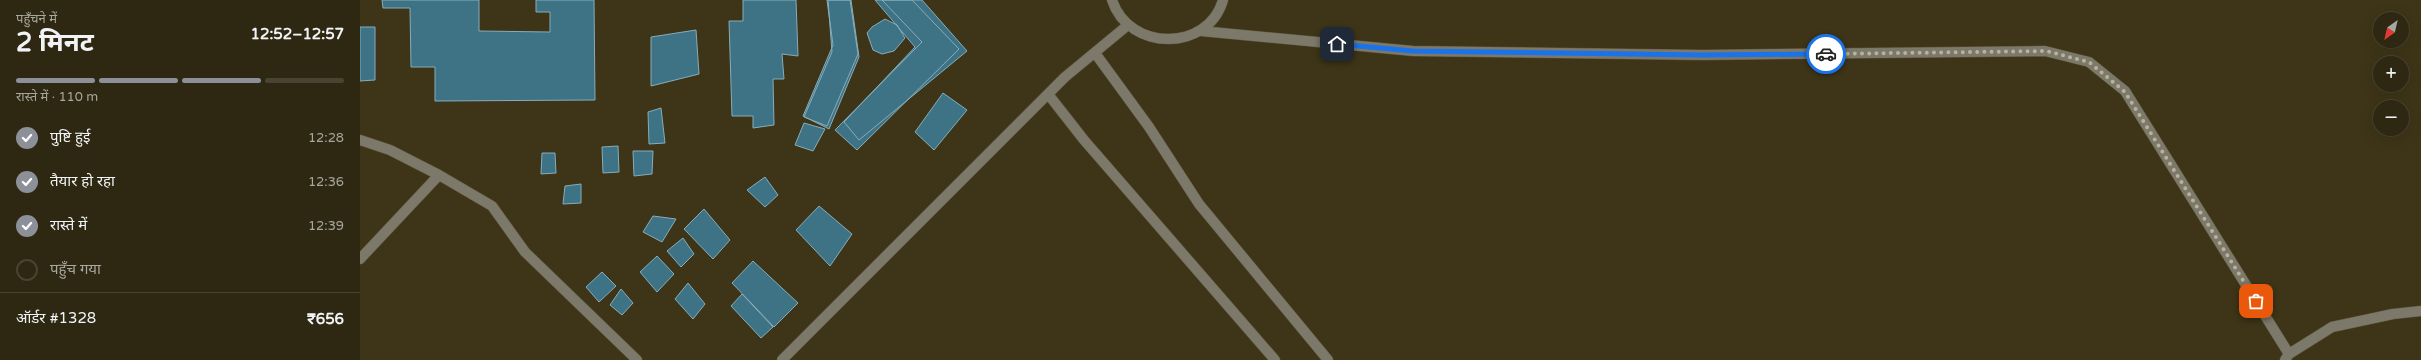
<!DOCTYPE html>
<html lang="hi">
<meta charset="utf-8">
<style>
:root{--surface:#2e2812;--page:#3a3420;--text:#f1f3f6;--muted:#a7a69f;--line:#494432;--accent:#8c9099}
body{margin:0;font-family:"Varela Round","Noto Sans Devanagari",sans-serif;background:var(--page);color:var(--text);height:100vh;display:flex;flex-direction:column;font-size:15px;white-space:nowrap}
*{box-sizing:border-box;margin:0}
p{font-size:13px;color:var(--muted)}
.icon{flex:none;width:22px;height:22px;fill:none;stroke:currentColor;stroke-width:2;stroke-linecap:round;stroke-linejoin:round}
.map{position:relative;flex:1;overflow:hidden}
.side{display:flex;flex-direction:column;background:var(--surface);width:360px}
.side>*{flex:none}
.needle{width:26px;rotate:214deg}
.fabs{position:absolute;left:2013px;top:12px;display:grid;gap:8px}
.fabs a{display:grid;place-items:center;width:36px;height:36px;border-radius:50%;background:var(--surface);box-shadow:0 4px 16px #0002,0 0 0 1px var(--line);font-size:20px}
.pin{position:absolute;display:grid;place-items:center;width:34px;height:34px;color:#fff;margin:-17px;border-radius:8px;box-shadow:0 2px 6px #0006}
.courier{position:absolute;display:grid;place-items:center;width:40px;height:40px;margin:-20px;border:3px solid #1a73e8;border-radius:50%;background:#fff;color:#222;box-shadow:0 1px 5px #0007}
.summary em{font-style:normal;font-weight:700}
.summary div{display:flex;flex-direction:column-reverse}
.summary{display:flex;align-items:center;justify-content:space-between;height:68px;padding:0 16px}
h1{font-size:26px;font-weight:700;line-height:30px}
.bar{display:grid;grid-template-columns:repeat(4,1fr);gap:6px 4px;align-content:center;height:48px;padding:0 16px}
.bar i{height:5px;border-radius:3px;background:var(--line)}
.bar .on{background:var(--accent)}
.bar p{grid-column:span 4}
.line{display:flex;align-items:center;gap:10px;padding:0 16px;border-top:1px solid var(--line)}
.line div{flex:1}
ol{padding:0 16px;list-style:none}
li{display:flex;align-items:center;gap:12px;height:44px}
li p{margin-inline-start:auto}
li .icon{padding:4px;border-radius:50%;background:var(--accent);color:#fff;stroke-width:4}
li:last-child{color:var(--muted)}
li i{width:22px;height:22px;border:2px solid var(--line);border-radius:50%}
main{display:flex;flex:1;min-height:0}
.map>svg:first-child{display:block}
.building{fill:#3e7385;stroke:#86adbb}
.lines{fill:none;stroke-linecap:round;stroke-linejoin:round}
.minor-casing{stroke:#5c5438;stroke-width:11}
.minor{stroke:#7c786a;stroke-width:10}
.done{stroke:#b8b19c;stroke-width:4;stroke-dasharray:0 7.2}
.route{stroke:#1a73e8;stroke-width:5}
</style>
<main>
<section class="side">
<div class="summary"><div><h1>2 मिनट</h1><p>पहुँचने में</p></div><em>12:52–12:57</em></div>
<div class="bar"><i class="on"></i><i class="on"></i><i class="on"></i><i></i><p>रास्ते में · 110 m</p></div>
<ol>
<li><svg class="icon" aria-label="check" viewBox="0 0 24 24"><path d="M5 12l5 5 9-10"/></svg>पुष्टि हुई<p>12:28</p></li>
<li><svg class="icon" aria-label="check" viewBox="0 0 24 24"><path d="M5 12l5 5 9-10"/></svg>तैयार हो रहा<p>12:36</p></li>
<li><svg class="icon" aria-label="check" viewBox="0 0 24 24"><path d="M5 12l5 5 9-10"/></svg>रास्ते में<p>12:39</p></li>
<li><i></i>पहुँच गया</li>
</ol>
<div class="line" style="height:52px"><div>ऑर्डर #1328</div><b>₹656</b></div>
</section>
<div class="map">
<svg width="2061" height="360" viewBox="0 0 2061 360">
<rect width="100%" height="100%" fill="#3e3518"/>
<path class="building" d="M22,0H119V31L190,32V12H176V0H234L235,100L75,101V67H51L50,8H23Z
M383,0H436L438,56L422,54L424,79H413L414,125L393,128V116H372L369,21H383Z
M467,0H491L499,57L469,129L443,116L473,45Z
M468,0H490L498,54L467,126L444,117L472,52Z
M515,0H562L607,51L499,140L484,122L555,47Z
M522,0H552L599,49L497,150L475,130L562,42Z
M525,19L537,25L545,38L534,51L522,54L513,50L507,33L512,27Z
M0,27H15V80L0,81Z
M336,30L339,74L291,86V37Z
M583,93L607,110L574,150L555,132Z
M301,108L305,143L289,144L288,112Z
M444,123L465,129L453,151L435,145Z
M258,146L259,172L243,173L242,147Z
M273,151H293L292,174L274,176Z
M182,153H195L196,173L181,174Z
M405,177L418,195L405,207L387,190Z
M221,184V203L203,204L205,186Z
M459,206L492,234L470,266L436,230Z
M344,209L370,240L353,259L324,229Z
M293,216L316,219L302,242L283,232Z
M323,238L334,254L321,267L307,251Z
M297,256L314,274L297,292L280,272Z
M393,261L438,303L414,327L372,283Z
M242,272L256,286L239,302L226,287Z
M328,283L345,304L333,319L315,299Z
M261,289L273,303L262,315L250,305Z
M382,294L413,327L401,338L371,306Z"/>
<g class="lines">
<defs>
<path id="minor" d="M752,0C769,52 848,52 863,0
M841,31L1053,51L1342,55L1685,51L1729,62L1765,91L1929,354
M735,53L789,127L839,204L968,360
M688,94L724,140L915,360
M0,140L30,150L79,175L132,206L165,252L277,360
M0,259L79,175
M422,360L705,77L768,25
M1925,360L1929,354L1972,327L2033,314L2061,311"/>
</defs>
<use href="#minor" class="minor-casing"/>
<use href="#minor" class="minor"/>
</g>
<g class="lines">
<path class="done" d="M1466,54L1686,51L1729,62L1765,92L1896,301"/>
<path class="route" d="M977,44L1053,51L1342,55L1466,54"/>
</g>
</svg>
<div class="fabs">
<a><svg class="needle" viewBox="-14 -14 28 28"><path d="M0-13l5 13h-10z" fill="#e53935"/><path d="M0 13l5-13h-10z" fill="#a7a69f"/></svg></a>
<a>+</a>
<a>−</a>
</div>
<div class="pin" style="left:1896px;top:301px;background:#ea580c"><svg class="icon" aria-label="bag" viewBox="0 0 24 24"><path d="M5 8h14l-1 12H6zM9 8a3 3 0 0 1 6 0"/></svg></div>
<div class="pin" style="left:977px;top:44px;background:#1f2937"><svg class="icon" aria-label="home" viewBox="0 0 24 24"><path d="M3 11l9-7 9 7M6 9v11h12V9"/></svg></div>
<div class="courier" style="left:1466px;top:54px"><svg class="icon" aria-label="car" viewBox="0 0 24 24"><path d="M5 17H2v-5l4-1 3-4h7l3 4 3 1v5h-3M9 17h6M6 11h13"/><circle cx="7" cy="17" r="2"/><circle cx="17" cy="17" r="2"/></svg></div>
</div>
</main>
